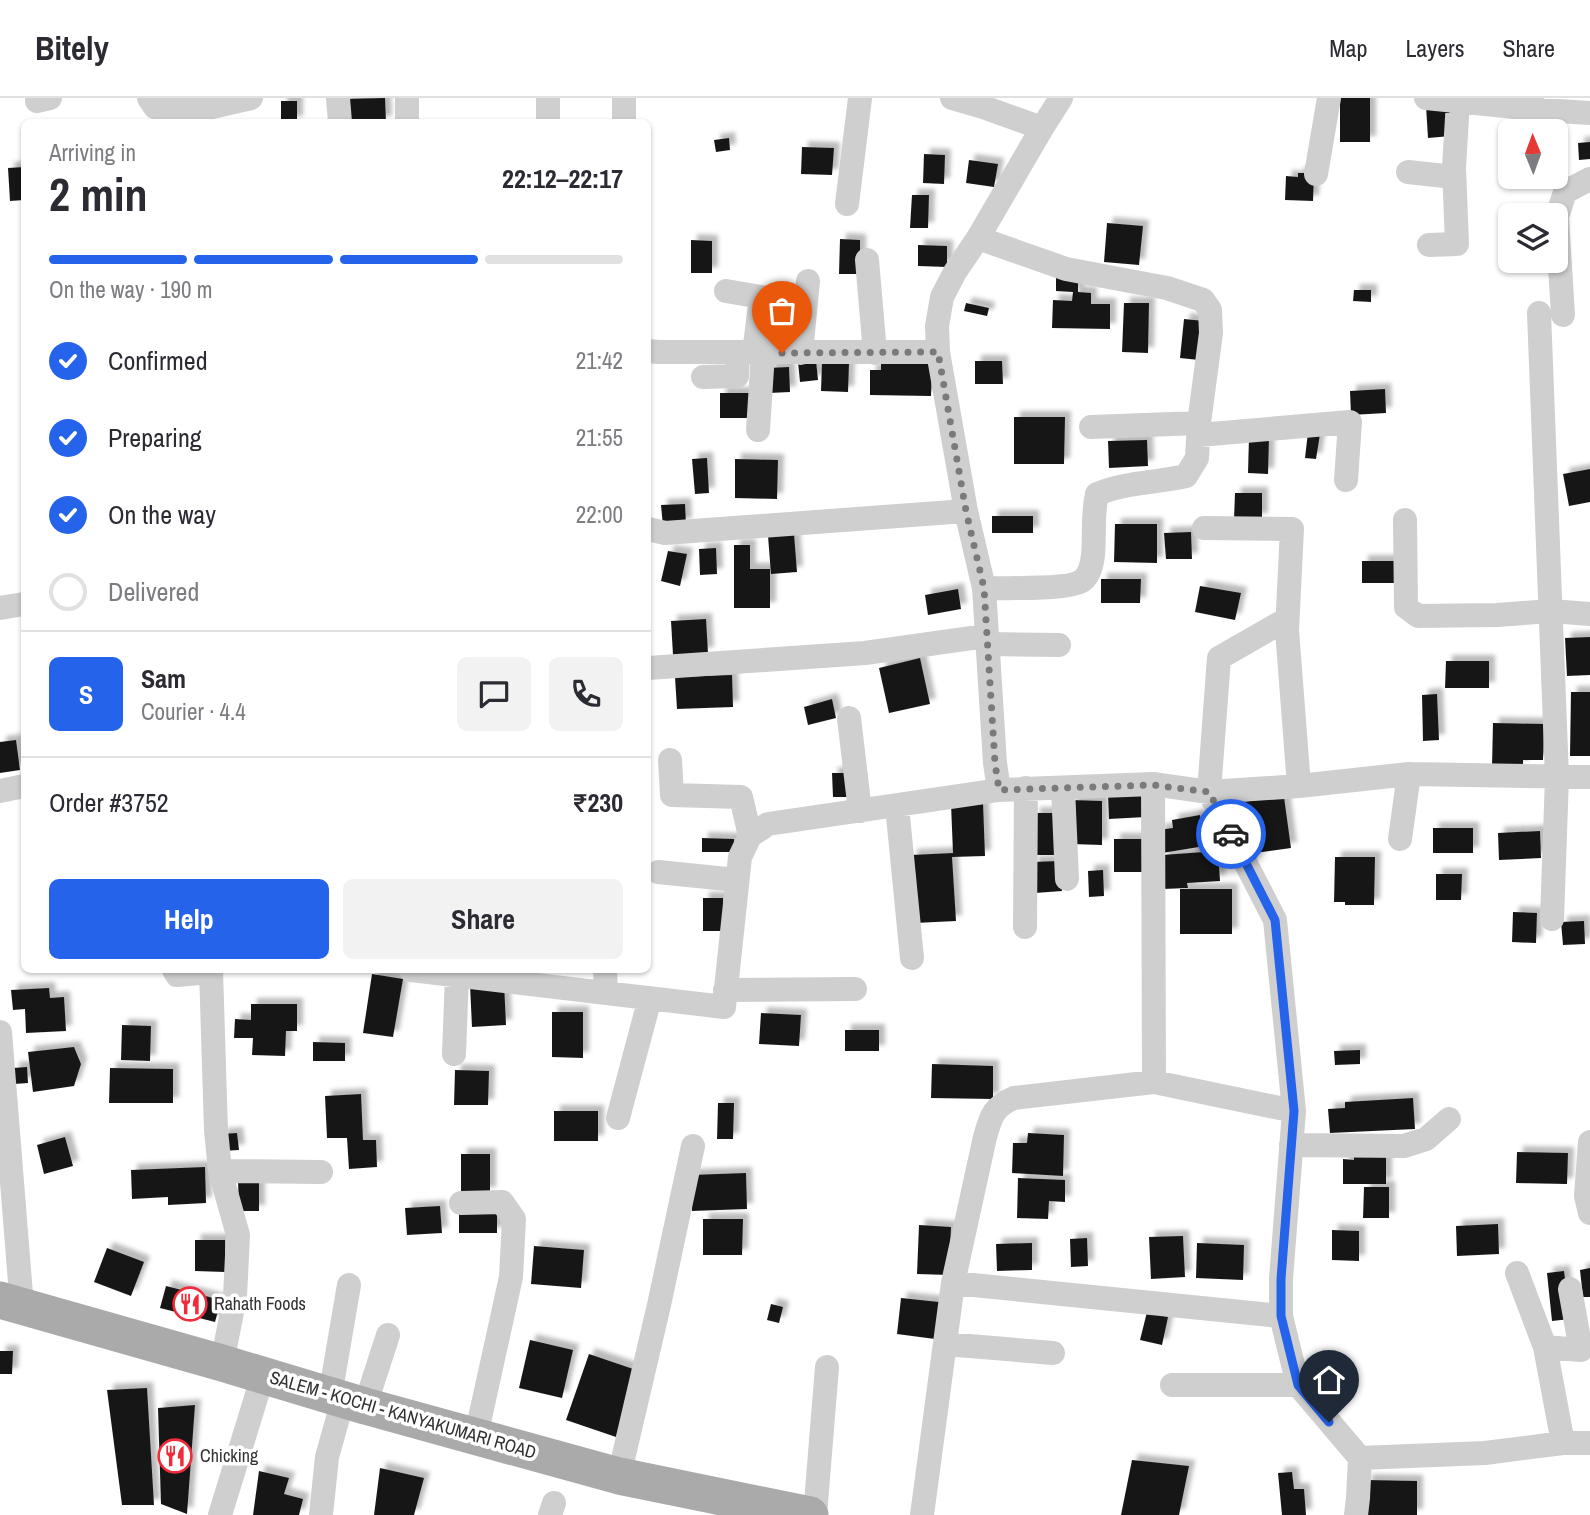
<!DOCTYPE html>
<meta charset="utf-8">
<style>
:root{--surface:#fff;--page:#f2f2f3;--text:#2b2b33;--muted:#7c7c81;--line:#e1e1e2;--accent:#2563eb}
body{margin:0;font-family:"Archivo Narrow",sans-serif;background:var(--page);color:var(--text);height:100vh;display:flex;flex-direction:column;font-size:26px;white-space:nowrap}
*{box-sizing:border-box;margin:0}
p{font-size:23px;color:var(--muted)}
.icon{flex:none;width:38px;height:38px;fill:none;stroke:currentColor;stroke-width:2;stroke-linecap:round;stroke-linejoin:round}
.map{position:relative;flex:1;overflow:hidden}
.details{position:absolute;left:21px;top:21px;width:630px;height:854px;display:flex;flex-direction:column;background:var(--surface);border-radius:10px;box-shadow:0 2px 5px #0004}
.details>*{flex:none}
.needle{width:46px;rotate:359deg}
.buttons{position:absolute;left:1498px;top:21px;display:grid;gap:14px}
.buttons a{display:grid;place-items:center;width:70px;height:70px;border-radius:10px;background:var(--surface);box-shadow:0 2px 5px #0004;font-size:35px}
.pin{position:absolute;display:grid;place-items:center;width:60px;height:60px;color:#fff;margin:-72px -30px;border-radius:50% 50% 50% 0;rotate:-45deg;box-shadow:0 0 7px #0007}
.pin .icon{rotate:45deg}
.courier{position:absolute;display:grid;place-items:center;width:70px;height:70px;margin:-35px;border:5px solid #2563eb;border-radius:50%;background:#fff;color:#222;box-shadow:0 2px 9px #0007}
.overview em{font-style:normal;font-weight:700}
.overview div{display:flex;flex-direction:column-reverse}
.overview{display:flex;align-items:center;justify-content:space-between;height:119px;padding:0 28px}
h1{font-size:46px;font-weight:700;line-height:52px}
.bar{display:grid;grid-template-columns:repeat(4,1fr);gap:10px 7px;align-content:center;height:84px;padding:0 28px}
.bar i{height:9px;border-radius:5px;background:var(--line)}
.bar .selected{background:var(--accent)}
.bar p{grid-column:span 4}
.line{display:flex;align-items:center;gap:18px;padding:0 28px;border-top:2px solid var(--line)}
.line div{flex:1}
.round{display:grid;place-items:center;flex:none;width:74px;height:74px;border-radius:10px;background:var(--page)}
ol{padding:0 28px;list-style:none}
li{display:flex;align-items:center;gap:21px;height:77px}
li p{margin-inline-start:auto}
li .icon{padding:7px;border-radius:50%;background:var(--accent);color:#fff;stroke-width:4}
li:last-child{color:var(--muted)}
li i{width:38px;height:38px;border:4px solid var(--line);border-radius:50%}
.cta{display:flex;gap:14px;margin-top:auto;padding:14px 28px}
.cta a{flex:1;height:80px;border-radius:10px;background:var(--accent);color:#fff;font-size:28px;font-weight:700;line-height:80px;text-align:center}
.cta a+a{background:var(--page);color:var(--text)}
header{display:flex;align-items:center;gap:42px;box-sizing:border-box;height:98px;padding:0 35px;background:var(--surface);border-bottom:2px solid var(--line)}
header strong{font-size:33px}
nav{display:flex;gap:38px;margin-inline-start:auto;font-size:24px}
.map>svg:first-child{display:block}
.building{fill:#191919;filter:url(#shadow)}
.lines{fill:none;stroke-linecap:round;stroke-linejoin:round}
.street{stroke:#cfcfcf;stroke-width:24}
.primary{stroke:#aaa;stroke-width:37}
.done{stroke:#7a7a7a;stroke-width:7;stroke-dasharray:0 12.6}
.route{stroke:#2563eb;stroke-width:9}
.labels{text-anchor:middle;stroke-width:7;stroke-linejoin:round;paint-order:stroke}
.poi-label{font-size:18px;fill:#323232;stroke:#fff;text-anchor:start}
.street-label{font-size:18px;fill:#323232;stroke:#fff}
</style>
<header>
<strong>Bitely</strong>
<nav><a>Map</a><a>Layers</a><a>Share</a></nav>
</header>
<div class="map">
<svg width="1590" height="1417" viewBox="0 0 1590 1417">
<defs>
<filter id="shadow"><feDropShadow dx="6" dy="-6" stdDeviation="2" flood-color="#0004"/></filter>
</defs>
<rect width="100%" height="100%" fill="#fff"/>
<path class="building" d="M385,0L386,24H347L345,1Z
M1340,0H1370V44H1340Z
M281,3H297V24H281Z
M1449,7L1451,38L1428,40L1426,8Z
M729,40L730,52L716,54L714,42Z
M1590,44V61L1579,62L1578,45Z
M802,49L834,50L832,77L801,76Z
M924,56L945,57L944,86L923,85Z
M969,62L998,66L994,89L966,85Z
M24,69V102L10,103L8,70Z
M1298,75H1314L1313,103L1285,102L1286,78L1298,79Z
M912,97H929L928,130H910Z
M1107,125L1143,128L1139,167L1104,164Z
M840,141L860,142V176H839Z
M691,142L712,143V175H691Z
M918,147L947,148V169L918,168Z
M1056,178L1078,179V194L1091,195V206H1110V231L1052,230L1053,202L1072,203L1073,194L1056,193Z
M1354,192H1371V204L1353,203Z
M966,205L989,210L987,218L964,213Z
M1124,205H1149L1148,255L1122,254Z
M1184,221L1204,223L1199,262L1180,260Z
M881,261L932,262L931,298L870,297V272H881Z
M816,263L818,282L800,284L798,264Z
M975,263H1002L1003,286H975Z
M822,264L849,265L848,294L821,293Z
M789,269L790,294L769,295L768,270Z
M1385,291L1386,315L1351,317L1350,293Z
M720,295H750V320H720Z
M1014,319H1065L1064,366H1014Z
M1308,334L1320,336L1316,361L1305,360Z
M1249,339H1269L1268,376L1248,375Z
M1147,342L1148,368L1109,370L1108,343Z
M707,360L709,395L695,396L692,361Z
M735,361L778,362L777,401L735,400Z
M1590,371V404L1569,408L1563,376Z
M1235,395H1262V421H1234Z
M685,406L686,426L663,428L661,407Z
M992,418H1033V435H992Z
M1115,426H1157V465L1114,464Z
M1191,434L1192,461H1166L1164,435Z
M794,436L797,474L771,476L768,438Z
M734,447H750V471H770V510H734Z
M716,450L717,476L700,477L699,451Z
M668,453L687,456L680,488L661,483Z
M1362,463H1399V485H1362Z
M1101,481H1141L1140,505H1101Z
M1200,488L1241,495L1235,522L1195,514Z
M958,491L961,511L928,517L925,497Z
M706,521L708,555L673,557L671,523Z
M1590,539V577L1567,578L1565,540Z
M920,560L930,606L889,615L879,570Z
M1446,563H1489V590H1445Z
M732,577L733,609L677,611L675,579Z
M1571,594H1590V658H1570Z
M1437,596L1439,642L1423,643L1422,597Z
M832,601L836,620L808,627L804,609Z
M1493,625L1544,626L1543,662H1523V668H1492Z
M16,642L20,672L0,675V644Z
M832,675H847L848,699H833Z
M1145,694L1146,719L1109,721L1108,696Z
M1284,699L1291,750L1255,755L1252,728L1237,730L1233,705Z
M1071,702L1102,703V747L1070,746Z
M983,705L985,758L952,759L956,823L915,825L911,757L953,755L951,706Z
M1034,715H1058L1057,757H1033Z
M1200,717L1205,748L1162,755L1158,732L1173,730L1172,722Z
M1433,730H1473V755H1433Z
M1540,733L1541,760L1499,762L1498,735Z
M702,740L734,741V754H702Z
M1114,741H1146L1145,774H1114Z
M1218,753L1220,783L1187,785L1188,790L1163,791L1162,757Z
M1335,759H1375L1374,807H1345V804H1334Z
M1059,763L1062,793L1035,795L1032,764Z
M1103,772L1104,798L1089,799L1088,773Z
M1436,776H1462L1461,802H1436Z
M1180,791H1232V836H1180Z
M703,800H723V833H703Z
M1513,814L1537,815L1536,845L1512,844Z
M1584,823L1585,846L1563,847L1561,824Z
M372,876L403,881L393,939L363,935Z
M504,885L506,927L472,929L470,887Z
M49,890L50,900L64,899L66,933L26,935L25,911L13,912L11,892Z
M251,906H297V933H286L285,958L252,957L253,940H234L235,921L251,922Z
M552,914H583V960L552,959Z
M761,915L801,917L799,948L759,946Z
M122,927L151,928L150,963L121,962Z
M845,932H879V953H845Z
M313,944L345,945V963H313Z
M74,949L81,966L74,988L33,994L28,954Z
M1360,952V966L1335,967L1334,953Z
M932,966L993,968V1001L931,1000Z
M27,969L28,985L14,986L13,970Z
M110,970L173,971V1005H109Z
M455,972L489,973L488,1007H454Z
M361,996L363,1042H376L377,1069L349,1071L347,1040H327L325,998Z
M1413,1000L1415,1031L1330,1035L1328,1011L1345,1010V1004Z
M718,1005H734L733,1041H717Z
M554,1013H598V1043H554Z
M237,1035L239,1052L222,1053L221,1036Z
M1028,1035L1064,1037L1063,1078L1012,1075L1013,1045H1027Z
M65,1039L73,1068L44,1076L37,1047Z
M1354,1051H1386V1086H1343V1061L1354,1062Z
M1517,1054L1568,1055L1567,1086L1516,1085Z
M461,1056H490V1095H461Z
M205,1069L206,1105L168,1107V1099L132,1101L131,1072Z
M746,1075L747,1111L692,1113L691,1077Z
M1018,1080L1065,1082V1104L1049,1103L1048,1121L1017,1120Z
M238,1082H259V1113H239Z
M1364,1089H1389V1120H1363Z
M440,1108L442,1135L407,1137L405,1110Z
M459,1115H497V1135H459Z
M703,1121H743L742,1157H703Z
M1498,1126L1499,1156L1457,1158L1456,1128Z
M919,1127L951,1129L949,1177L917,1176Z
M1332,1132L1359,1133V1163L1332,1162Z
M1183,1138L1185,1179L1151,1181L1149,1139Z
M1087,1140L1088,1168L1071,1169L1070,1141Z
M195,1142H225V1174L195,1173Z
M1032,1145V1172L997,1173L996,1146Z
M1197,1145L1244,1147L1243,1182L1196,1180Z
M534,1148L584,1152L581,1190L531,1186Z
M107,1150L144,1164L131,1198L94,1184Z
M1590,1170V1199H1583L1580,1172Z
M1564,1173L1570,1221L1552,1223L1547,1175Z
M166,1188L221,1202L215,1224L160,1210Z
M901,1200L939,1204L935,1241L897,1236Z
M771,1206L783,1209L779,1225L767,1222Z
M1147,1214L1168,1219L1162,1247L1140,1242Z
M530,1242L573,1252L562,1300L519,1290Z
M0,1253H13L12,1276H0Z
M589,1256L639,1273L616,1339L566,1322Z
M147,1290L154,1407H122L107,1292Z
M195,1307L187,1416L161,1406L158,1310Z
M1132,1362L1189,1368L1179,1417H1121Z
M380,1370L424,1380L414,1417H374Z
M259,1373L289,1380L284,1396L303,1401L299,1417H253Z
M1292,1374L1294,1391H1304L1306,1417H1282L1278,1375Z
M1366,1382L1417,1383V1417H1366Z"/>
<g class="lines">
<path class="street" d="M149,0L155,9H212L251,0
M338,0L340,24
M952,0L983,9L1042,30
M1061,0L1042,30L978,140L955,174L942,199L937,228L938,254L966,413L984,490L995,665L999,692L1153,686L1209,694L1299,688L1409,676L1590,679
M1426,0L1543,12L1590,15
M37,3L50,0
M407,24V0
M548,24V0
M624,24V0
M1408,74L1454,79
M1316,76L1329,0
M847,106L860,0
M978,140L1066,171L1167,190L1203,202L1210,212L1211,235L1199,325L1197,360L1186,378C1156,385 1126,384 1097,396C1092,418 1095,436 1093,457C1092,466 1090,476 1083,482C1072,492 1002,490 984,490
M1429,147L1457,146L1454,70L1458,3
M867,162L875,255
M726,193L761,199L754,255
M1539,215L1557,679L1552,821
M1563,217L1557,119L1565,94L1590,81
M648,253L659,254H938
M801,255L808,183
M703,279L737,278L738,254
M1091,329L1199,325
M758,332L763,255
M1199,337L1350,324L1346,382
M1405,422L1406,509L1418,518L1497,517L1551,513L1590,516
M1204,430L1292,431L1287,532L1299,688
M648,431L665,435L966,413
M0,510L24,506
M1287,521L1219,560L1209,694L1275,822L1294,1013L1281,1181V1218L1298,1287L1360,1360L1358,1400L1356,1417
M987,546L1059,547
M648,570L865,555L986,538
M849,620L860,713
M670,662L672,697L741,699L750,738
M1153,686L1154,984
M1063,690L1067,781
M0,693L24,688
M897,708L912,860
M1400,741L1409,676
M658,774L737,782
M1025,829L1026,690
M174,872L177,877L211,874
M211,872L216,1032L220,1073L238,1137L235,1199L222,1265
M411,872L724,909L740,759L750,738L768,726L999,692
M605,872L606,895
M725,892L855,891
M0,934L22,1209
M454,956L457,877
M618,1020L650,900
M1590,1044L1586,1098L1590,1115
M1291,1047L1404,1048L1426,1041L1449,1021
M220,1073L321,1074
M461,1105L502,1104L514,1121L511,1179L476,1338
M1517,1175L1545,1249L1563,1345
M953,1185L1281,1218
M945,1246L1053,1255
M1545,1249L1581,1252L1570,1191
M1172,1287H1298
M330,1298L349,1187
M365,1308L388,1237
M1360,1360L1485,1355L1563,1345H1590
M619,1378L659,1207L693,1048
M220,1417L263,1277
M321,1417L327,1359L343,1302
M550,1417L554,1405
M815,1417L827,1269
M922,1417L953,1185L985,1039C991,1018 993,1009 1014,1000L1154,984L1294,1013"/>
<path class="primary" d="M0,1202L222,1265L365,1308L619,1378L810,1417"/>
</g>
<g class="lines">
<path class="done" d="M782,255L938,254L966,413L984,490L995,665L999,692L1153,687L1209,694L1231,736"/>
<path class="route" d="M1231,736L1275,822L1294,1013L1281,1181V1218L1298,1287L1329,1324"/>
</g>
<defs>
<symbol id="restaurant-ring" viewBox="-11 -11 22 22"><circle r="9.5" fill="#fff" stroke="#f22a3a" stroke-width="1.5"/><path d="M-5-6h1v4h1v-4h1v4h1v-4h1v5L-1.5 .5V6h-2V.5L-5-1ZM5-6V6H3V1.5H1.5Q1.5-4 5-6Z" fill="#f22a3a"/></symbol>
</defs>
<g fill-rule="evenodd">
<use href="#restaurant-ring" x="171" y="1187" width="38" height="38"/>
<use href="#restaurant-ring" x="156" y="1339" width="38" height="38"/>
</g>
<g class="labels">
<g class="poi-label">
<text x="214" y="1212">Rahath Foods</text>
<text x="200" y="1364">Chicking</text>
</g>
<g class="street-label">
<text transform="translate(403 1317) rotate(16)" y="6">SALEM - KOCHI - KANYAKUMARI ROAD</text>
</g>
</g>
</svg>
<div class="buttons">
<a><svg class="needle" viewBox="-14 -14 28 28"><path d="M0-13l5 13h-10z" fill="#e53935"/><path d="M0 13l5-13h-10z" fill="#7c7c81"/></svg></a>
<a><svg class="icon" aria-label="layers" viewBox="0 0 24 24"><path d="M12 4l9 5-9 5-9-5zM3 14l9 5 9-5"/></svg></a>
</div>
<div class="pin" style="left:782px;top:255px;background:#ea580c"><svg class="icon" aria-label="bag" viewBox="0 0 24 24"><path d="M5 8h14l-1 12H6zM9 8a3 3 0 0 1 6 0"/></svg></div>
<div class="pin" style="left:1329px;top:1324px;background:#1f2937"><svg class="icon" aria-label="home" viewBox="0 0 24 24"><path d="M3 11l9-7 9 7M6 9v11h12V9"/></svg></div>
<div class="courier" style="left:1231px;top:736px"><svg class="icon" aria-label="car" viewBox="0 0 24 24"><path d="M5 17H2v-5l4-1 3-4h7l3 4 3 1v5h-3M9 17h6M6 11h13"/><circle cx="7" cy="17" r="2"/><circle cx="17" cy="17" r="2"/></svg></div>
<section class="details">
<div class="overview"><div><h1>2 min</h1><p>Arriving in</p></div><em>22:12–22:17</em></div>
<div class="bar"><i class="selected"></i><i class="selected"></i><i class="selected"></i><i></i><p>On the way · 190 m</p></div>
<ol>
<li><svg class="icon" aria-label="check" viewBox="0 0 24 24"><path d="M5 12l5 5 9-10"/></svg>Confirmed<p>21:42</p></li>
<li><svg class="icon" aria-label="check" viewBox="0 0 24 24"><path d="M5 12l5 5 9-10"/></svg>Preparing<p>21:55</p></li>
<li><svg class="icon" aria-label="check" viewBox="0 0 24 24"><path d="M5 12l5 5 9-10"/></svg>On the way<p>22:00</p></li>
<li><i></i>Delivered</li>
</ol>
<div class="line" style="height:126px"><b class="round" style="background:var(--accent);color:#fff">S</b><div><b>Sam</b><p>Courier · 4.4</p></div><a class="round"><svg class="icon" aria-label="chat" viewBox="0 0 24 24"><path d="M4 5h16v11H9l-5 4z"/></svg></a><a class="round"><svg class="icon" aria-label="phone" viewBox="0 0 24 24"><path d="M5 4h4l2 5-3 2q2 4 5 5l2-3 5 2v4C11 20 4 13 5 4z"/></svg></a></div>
<div class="line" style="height:91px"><div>Order #3752</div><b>₹230</b></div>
<div class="cta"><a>Help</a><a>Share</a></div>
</section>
</div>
